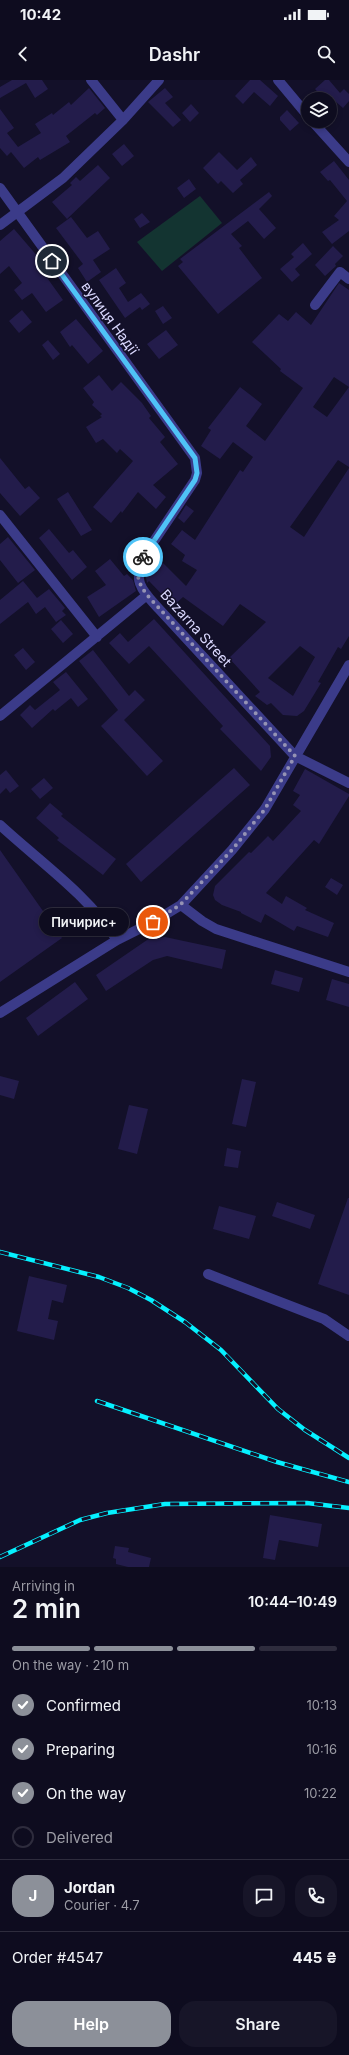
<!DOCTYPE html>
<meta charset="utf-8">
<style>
:root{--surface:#0e0c1f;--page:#171528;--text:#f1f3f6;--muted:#9b9ba4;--line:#2e2c3d;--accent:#8c9099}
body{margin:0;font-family:Inter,sans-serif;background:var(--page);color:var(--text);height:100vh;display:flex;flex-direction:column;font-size:15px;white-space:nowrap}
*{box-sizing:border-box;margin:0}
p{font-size:13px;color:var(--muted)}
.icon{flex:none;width:22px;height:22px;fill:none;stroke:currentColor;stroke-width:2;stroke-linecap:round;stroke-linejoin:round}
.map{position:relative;height:1487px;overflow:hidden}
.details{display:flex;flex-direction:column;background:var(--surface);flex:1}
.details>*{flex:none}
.fabs{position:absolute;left:301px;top:12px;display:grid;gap:8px}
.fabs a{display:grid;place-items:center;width:36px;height:36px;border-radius:50%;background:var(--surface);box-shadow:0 2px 6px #0003,0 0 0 1px var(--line);font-size:20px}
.pin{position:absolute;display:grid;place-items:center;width:34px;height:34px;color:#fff;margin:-17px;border:2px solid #fff;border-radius:50%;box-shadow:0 1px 4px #0007}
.courier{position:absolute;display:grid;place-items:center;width:40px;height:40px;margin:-20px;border:3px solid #4fc3f7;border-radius:50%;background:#fff;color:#222;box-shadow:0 1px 5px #0007}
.bubble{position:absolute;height:28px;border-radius:14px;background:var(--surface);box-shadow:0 2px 6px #0003,0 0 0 1px var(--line);font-size:13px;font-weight:600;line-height:28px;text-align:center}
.head em{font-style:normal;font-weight:600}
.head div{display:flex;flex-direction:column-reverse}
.head{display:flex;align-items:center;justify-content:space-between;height:68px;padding:0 12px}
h1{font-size:26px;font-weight:600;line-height:30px}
.bar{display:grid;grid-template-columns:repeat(4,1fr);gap:6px 4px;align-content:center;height:48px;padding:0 12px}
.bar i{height:5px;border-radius:3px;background:var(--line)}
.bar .selected{background:var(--accent)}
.bar p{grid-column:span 4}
.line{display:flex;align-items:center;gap:10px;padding:0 12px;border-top:1px solid var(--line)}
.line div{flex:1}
.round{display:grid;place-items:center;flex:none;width:42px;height:42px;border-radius:16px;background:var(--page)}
ol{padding:0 12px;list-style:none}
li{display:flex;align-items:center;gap:12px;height:44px}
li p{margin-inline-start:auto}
li .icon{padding:4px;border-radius:50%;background:var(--accent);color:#fff;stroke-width:4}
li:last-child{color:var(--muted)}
li i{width:22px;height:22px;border:2px solid var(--line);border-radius:50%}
.cta{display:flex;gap:8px;margin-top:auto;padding:8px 12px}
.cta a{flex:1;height:46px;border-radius:16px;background:var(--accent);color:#fff;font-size:16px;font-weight:600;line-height:46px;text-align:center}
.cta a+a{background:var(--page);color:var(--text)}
.status{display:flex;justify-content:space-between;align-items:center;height:28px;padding:0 20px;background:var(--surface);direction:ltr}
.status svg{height:11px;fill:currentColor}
header{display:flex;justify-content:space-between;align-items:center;height:52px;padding:0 12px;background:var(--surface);font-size:18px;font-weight:600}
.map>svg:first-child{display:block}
.green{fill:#133431}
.building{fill:#231c4b;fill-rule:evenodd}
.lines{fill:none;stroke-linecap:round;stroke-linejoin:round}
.minor{stroke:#3b3b89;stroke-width:10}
.rail-casing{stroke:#05f1ff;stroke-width:4.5}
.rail{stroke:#131029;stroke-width:3;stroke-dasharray:9;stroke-linecap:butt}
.done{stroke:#9593b4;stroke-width:4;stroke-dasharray:0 7.2}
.route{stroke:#4fc3f7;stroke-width:5}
.labels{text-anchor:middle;stroke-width:3;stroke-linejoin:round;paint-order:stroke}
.street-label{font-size:14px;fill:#dbd9ff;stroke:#131029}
</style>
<div class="status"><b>10:42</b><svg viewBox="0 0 49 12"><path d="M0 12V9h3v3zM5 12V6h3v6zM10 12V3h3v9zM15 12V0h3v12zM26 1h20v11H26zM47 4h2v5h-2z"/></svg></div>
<header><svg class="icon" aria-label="back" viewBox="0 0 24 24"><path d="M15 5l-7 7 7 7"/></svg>Dashr<svg class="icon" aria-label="search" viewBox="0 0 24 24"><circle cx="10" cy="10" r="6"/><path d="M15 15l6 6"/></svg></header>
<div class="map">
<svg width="349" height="1487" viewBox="0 0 349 1487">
<rect width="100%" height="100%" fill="#131029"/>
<path class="green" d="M200,116L222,143L162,191L137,162Z"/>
<path class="building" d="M12,0H42L48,9L35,18L26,3L0,18V7Z
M250,0H260L278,16L270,26L254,12L243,24L235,16Z
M325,0H329L340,13L344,9L349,14V21L343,28L328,15L324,19L315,9Z
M89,8L105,28L97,35L95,33L66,56L70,62L40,80L38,77L24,88L11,72L7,76L0,68V29L14,48L7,53L18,67L41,53L35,44L52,33L53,35L69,22L71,25Z
M165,8L173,17L165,23L181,40L173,47L148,22Z
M191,24L199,33L190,42L182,33Z
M287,30L299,43L290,51L280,40V37Z
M124,64L134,76L122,86L112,74Z
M219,72L237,90L251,77L257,85L240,100L243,104L233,113L221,101L218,104L203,88Z
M334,81L349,100V151L332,164L322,152L339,140L334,136L347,121L330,100L328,101L320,92Z
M98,85L110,98L67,139L52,122L72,105L70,103L76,97L80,101Z
M189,99L196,109L184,118L177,108Z
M269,112L272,116L259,129L276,148L264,159L248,141L231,154L242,166L239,168L262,198L218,234L178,186L183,182L180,179Z
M142,133L150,142L140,148L134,139Z
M71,137L87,158L98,151L110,169L93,180L101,192L87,202L78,188L83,184L56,148Z
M14,149L39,178L35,181L63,220L46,232L32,213L22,220L14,210L22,203L9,186L0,194V161Z
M303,163L312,174L295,189L300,195L292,202L280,189L294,177L291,174Z
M333,166L343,176L335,184L336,186L325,196L315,185Z
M116,188L126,203L119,208L128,222L141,213L150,224L142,230L140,227L125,238L99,200Z
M339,203L349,210V387L338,380L290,447L304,457L349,388V556L341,569L338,567L318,602L321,603L304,631L297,636L283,635L271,623L267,625L255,616L260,612L229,578L266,542L240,524L223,546L183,517L173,526L149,501L147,503L145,493L159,479L186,506L197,490L182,481L185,475L171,464L182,450L195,460L240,390L243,392L253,377L233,362L220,379L201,366L211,350L208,348L240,307L262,324L246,346L265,361L303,308L280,291L281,289L252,262L279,234L288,241L296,232L311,245ZM334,297L349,307L327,337L313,327ZM300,566L315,577L293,616L268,598Z
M163,226L172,238L163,244L155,231Z
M22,230L32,242L19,253L9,241Z
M76,239L103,271L88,284L72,265L70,267L60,252Z
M166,250L178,265L159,279L147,264Z
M48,260L60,274L53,280L42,265Z
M99,295L112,311L121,302L142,323L151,336L149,338L165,357L160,362L178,384L153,405L166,417L156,429L138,412L122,433L121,431L111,443L93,427L133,381L120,369L117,373L103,359L96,363L86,347L102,337L100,336L102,334L92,325L94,322L83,308Z
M0,378L25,409L29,406L40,418L20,436L0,413Z
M68,412L92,450L81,456L57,419Z
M186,425L194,431L184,443L178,438Z
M49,449L69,473L73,470L87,487L72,500L39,458Z
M8,457L35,490L18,503L0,480V464Z
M110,479L124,496L127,494L133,500L136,511L99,537L87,517L106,505L95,491Z
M23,501L37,518L49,509L65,528L62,531L66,535L56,542L45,527L36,534L28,522L0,544V520Z
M154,539L270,666L271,677L261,691L220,649L223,646L149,566L129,584L109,563L120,553L128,562Z
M61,540L73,554L63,563L51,549Z
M23,568L35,582L26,590L14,575Z
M93,570L129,616L135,610L145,620L124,640L163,681L147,696L101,646L118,630L79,581Z
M66,592L88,619L78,627L71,618L55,631L53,629L32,648L20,635L30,625L35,630L60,610L53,602Z
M234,688L250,705L141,802L126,784Z
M305,689L349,714V716L319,764L314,760L266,813L282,824L286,816L307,828L305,830L334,843L328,857L297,846L294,851L265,834L261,843L241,833V832L222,825L215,820L213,815L215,806L249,772L251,773L268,756L273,761L301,731L293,725L300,715L293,711Z
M6,690L19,706L10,713L6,708L0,714V695Z
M44,698L53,708L40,719L31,709Z
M50,723L63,734L61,736L116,779L103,795L57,760L59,758L36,738Z
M0,770L62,858L0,902Z
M331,798L343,805L337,815L325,807Z
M165,857L226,870L222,889L167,876L153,880L106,911L96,895L147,860Z
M275,890L303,898L299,912L271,904Z
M332,899L349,904V927L326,920Z
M75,902L88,919L38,956L26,938Z
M0,996L19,1001L14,1019L0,1015Z
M242,999L256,1002L246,1047L232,1044Z
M129,1025L148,1029L137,1074L118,1069Z
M227,1068L241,1071L238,1088L224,1086Z
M348,1118H349V1215L318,1204Z
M277,1122L315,1135L310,1149L272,1136Z
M219,1126L256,1136L249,1159L213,1149Z
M29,1196L67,1205L63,1223L52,1220L48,1239L58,1241L54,1260L17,1251Z
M270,1435L322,1444L318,1467L279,1460L275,1480L263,1478Z
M115,1466L129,1468L128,1472L151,1478L149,1487H128L116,1484V1479L113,1478Z"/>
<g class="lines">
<path class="minor" d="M91,0L123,40
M278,0L308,36
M312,41L349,82
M0,108L195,378L197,393L195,400L144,476C132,502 142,510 159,529L295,676L349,703
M0,145L63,98L123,40L159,0
M315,225L340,192L349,199
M0,435L97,557
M0,636L147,515
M0,745C40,782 87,814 117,860
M181,825L202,841L216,849L349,892
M0,933L117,860L153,842L181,825L232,770L265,729L349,585
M208,1194L324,1239L349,1256"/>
<defs>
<path id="rail" d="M0,1172L99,1197L128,1208L151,1220L185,1242L221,1270L278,1329L305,1350L349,1378
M97,1321L277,1382L349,1402
M0,1477L80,1440L107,1433L165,1424L307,1423L349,1428"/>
</defs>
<use href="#rail" class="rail-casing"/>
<use href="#rail" class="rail"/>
</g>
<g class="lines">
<path class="done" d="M143,477C135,494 137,501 147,515L295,676L265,729L232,770L180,825L153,842"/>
<path class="route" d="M52,181L195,378L197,393L195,400L143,477"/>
</g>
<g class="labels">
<g class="street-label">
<text transform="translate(110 238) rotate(54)" y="5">вулиця Надії</text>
<text transform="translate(196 548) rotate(48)" y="5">Bazarna Street</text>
</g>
</g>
</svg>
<div class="fabs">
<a><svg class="icon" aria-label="layers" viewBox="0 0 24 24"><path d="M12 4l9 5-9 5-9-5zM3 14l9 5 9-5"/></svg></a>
</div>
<div class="pin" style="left:153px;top:842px;background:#ea580c"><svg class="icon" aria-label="bag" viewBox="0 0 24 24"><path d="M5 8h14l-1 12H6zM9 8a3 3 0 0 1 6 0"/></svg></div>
<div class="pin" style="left:52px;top:181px;background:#1f2937"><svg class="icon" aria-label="home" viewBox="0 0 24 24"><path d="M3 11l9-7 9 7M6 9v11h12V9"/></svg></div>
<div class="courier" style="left:143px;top:477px"><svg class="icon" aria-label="bike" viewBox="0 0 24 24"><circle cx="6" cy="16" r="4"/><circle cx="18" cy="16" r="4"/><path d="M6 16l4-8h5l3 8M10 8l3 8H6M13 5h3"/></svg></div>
<div class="bubble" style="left:39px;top:828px;width:90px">Пичирис+</div>
</div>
<section class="details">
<div class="head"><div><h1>2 min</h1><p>Arriving in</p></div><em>10:44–10:49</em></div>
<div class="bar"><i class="selected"></i><i class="selected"></i><i class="selected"></i><i></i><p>On the way · 210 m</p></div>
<ol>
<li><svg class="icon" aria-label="check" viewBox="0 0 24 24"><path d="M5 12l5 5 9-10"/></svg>Confirmed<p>10:13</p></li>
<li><svg class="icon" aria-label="check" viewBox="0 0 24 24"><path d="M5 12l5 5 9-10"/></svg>Preparing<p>10:16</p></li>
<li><svg class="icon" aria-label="check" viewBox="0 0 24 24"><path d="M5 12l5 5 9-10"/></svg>On the way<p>10:22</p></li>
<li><i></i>Delivered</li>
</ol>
<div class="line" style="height:72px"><b class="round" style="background:var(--accent);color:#fff">J</b><div><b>Jordan</b><p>Courier · 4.7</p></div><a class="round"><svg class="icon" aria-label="chat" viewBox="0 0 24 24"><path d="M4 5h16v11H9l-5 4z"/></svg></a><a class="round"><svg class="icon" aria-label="phone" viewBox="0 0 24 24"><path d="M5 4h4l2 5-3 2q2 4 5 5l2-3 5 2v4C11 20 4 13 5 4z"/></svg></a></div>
<div class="line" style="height:52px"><div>Order #4547</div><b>445 ₴</b></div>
<div class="cta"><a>Help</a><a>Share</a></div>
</section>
